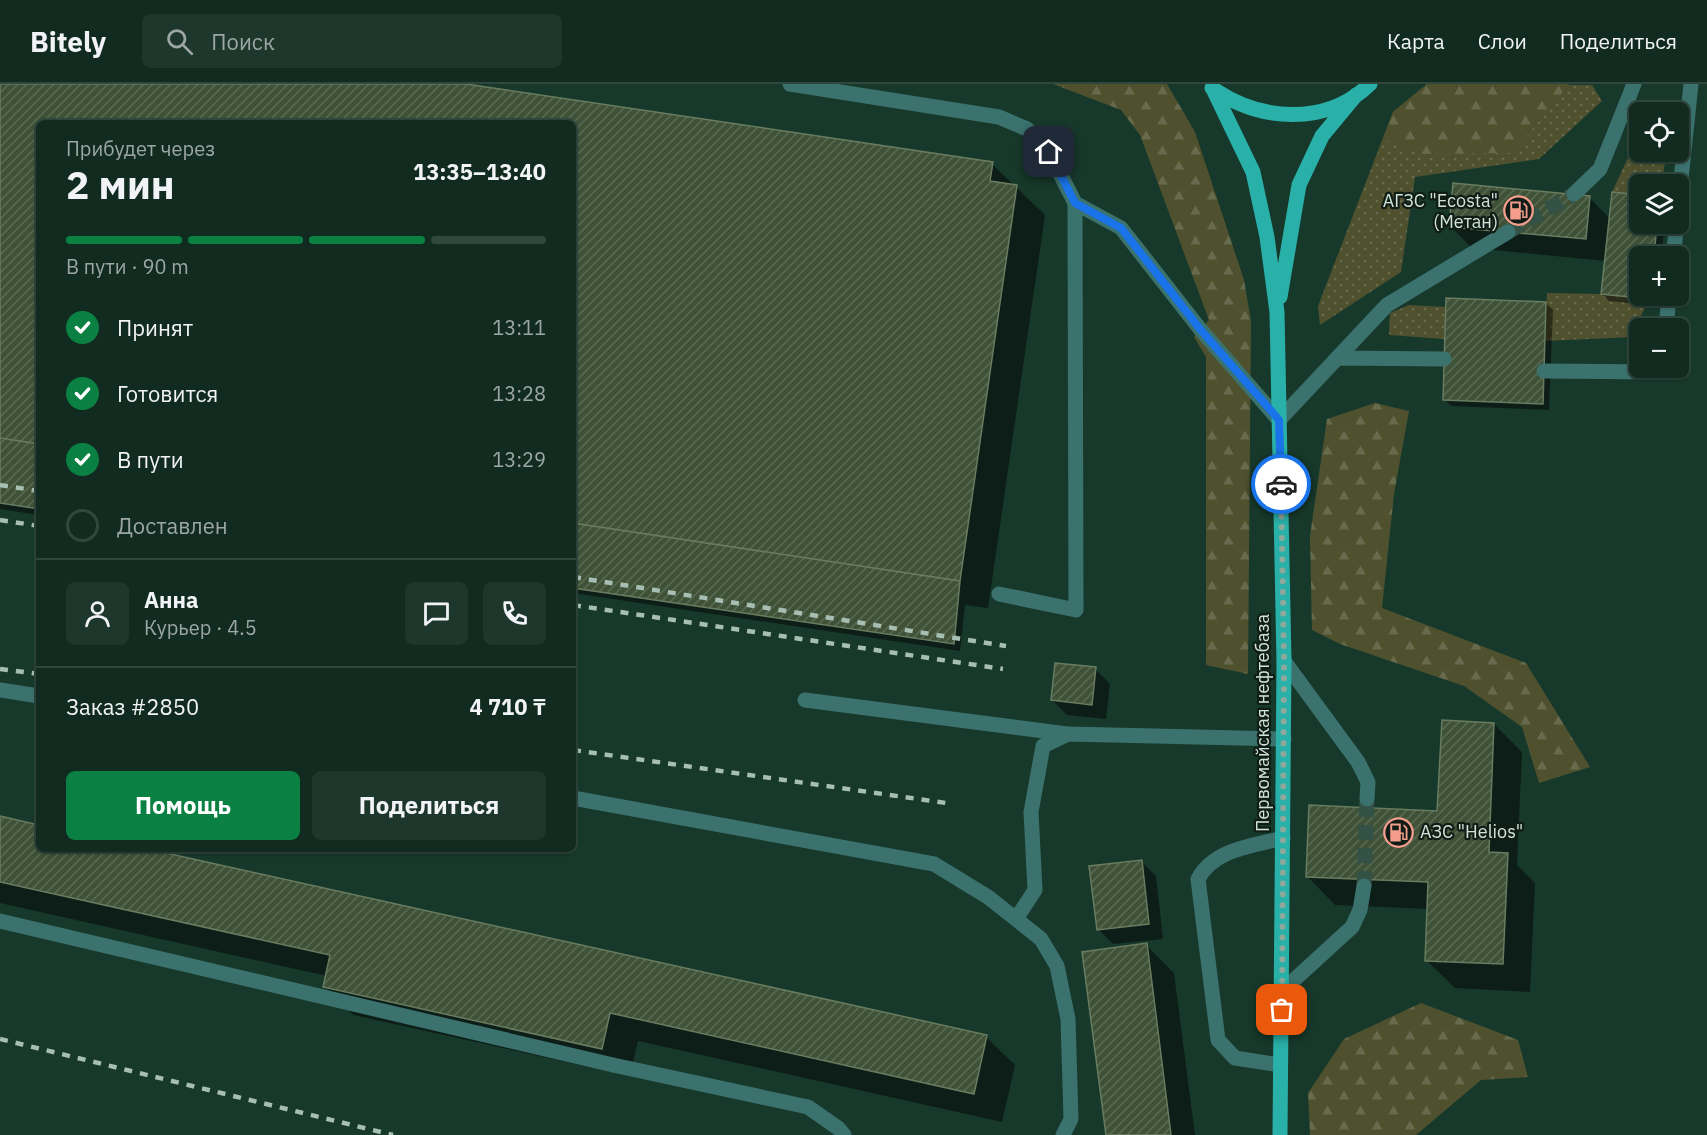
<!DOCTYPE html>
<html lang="ru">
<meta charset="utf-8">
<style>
:root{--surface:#112b20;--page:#1e372d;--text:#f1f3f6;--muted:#9ca7a5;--line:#30473e;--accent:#0b8043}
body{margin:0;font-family:"IBM Plex Sans",sans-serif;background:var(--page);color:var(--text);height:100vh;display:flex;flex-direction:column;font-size:22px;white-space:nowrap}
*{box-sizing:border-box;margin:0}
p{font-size:20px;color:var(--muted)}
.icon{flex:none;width:33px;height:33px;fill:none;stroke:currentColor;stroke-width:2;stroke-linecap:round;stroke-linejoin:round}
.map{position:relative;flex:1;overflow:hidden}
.sheet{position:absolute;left:36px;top:36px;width:540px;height:732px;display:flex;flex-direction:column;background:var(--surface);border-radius:9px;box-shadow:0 2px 4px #0004,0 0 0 2px var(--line)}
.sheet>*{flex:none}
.fabs{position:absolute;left:1629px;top:18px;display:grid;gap:12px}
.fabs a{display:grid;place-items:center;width:60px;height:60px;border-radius:9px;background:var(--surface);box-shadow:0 2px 4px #0004,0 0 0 2px var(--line);font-size:30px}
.pin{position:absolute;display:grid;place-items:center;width:51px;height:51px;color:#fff;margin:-26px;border-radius:12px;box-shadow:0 3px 9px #0006}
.courier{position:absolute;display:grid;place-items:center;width:60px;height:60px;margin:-30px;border:4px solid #1a73e8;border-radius:50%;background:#fff;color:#222;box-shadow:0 2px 8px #0007}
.summary em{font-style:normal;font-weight:700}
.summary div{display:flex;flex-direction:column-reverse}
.summary{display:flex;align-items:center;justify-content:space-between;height:102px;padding:0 30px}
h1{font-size:39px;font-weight:700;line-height:45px}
.bar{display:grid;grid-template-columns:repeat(4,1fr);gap:9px 6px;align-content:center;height:72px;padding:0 30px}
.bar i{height:8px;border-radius:4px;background:var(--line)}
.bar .active{background:var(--accent)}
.bar p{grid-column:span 4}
.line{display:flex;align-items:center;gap:15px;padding:0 30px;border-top:2px solid var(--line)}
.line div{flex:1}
.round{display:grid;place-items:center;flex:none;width:63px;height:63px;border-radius:9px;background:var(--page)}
ol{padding:0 30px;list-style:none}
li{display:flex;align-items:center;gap:18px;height:66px}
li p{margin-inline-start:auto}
li .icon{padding:6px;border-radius:50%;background:var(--accent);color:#fff;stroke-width:4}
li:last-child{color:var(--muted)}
li i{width:33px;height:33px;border:3px solid var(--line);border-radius:50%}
.primary-button{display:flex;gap:12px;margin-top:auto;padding:12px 30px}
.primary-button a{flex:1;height:69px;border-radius:9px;background:var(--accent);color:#fff;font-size:24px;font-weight:700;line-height:69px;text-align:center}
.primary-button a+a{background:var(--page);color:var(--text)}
header{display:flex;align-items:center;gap:36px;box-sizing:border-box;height:84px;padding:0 30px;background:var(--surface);border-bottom:2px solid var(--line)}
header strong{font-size:28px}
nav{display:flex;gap:33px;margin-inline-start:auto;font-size:21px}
.search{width:420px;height:54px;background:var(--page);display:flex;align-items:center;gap:15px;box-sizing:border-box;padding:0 21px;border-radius:9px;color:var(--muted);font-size:22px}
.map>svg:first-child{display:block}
.green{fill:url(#green-dots)}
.forest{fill:url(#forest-firs)}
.shadow{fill:#0007}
.building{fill:url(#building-hatch);stroke:#687c60;stroke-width:1.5}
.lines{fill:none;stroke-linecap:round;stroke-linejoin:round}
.minor-tunnel{stroke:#335245;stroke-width:15;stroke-dasharray:15 8;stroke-linecap:butt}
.minor{stroke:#3b726e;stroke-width:15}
.major{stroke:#29b0a9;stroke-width:15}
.rail{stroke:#a7beb3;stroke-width:4.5;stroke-dasharray:8 8;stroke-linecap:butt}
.done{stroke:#8fa89c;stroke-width:6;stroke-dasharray:0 10.8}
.route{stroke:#1a73e8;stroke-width:8}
.labels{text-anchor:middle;stroke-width:4.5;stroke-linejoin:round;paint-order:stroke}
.poi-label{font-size:18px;fill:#d0e3d9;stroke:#0f1d16;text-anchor:end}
.street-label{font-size:18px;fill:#d0e3d9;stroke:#0f1d16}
</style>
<header>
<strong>Bitely</strong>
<div class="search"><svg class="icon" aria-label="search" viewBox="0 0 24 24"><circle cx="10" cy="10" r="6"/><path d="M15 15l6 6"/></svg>Поиск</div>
<nav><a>Карта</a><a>Слои</a><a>Поделиться</a></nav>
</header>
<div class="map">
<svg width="1707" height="1051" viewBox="0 0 1707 1051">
<defs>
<pattern id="green-dots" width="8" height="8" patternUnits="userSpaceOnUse" patternTransform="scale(1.5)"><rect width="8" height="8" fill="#4f512e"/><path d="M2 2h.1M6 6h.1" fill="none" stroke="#676a4c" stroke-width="1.8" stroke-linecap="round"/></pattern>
<pattern id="forest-firs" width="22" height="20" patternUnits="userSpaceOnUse" patternTransform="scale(1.5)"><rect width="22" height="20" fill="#4f512e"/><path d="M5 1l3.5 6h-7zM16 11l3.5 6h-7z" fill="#676a4c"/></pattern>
<pattern id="building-hatch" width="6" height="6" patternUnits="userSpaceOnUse" patternTransform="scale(1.5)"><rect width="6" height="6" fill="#3f5238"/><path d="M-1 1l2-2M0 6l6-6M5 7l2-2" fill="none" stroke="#5a6b54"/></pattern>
</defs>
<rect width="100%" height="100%" fill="#17392b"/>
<path class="green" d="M1427,0L1592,1L1602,17L1539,75L1415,93L1401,188L1320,241L1318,222L1393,28Z
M1639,55L1640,68H1666L1662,100H1640L1639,111L1612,108L1634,61Z
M1547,209L1601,210L1649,215L1631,253L1545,257Z
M1409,221L1446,223L1444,255L1389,251L1390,229Z"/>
<path class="forest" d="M1053,0H1167L1195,48L1244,196L1251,237L1248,590L1206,581V273L1194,253L1209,236L1140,51L1121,26Z
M1427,0H1569L1513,69L1419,70L1383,55L1393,28Z
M1375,319L1409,327L1394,410L1382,524L1526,579L1590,683L1539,699L1522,643L1464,602L1340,560L1312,546L1310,452L1327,335Z
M1421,919L1518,956L1528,993L1481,996L1416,1051H1310L1308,1009L1344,955Z"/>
<path class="shadow" d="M0,0H456L992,80L1045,131L988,524L965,521L960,567L573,509V39H39V431L0,425Z
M1589,113L1610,135L1640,140H1665L1661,172H1640V212H1657L1656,222L1609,217L1602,210L1606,177L1472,164L1450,142Z
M1546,219L1553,226L1549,326L1451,322L1444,315Z
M1095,585L1110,600L1106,635L1067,631L1052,616Z
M1494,640L1522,668L1517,781L1535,799L1530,908L1455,904L1426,876L1429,825L1335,821L1307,792L1439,729Z
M0,734L39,742V765H141L986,953L1015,981L1002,1038L638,957L630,992L353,931L325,902L327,892L0,819Z
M1141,777L1156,792L1163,855L1113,860L1098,845Z
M1146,861L1174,889L1195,1051H1107Z"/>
<path class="building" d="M0,0H466L993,78L990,97L1017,101L960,497L573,439V39H39V360L0,354Z
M1453,99L1590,112L1586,155L1449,143Z
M1612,108L1640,111V140H1657L1654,172H1640V212H1649V215L1601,210Z
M1446,214L1546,218L1543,320L1443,316Z
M0,354L39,360V425L0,419Z
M573,439L960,497L954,560L573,504Z
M1055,579L1096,583L1092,621L1051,616Z
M1442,636L1494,639L1489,768L1508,769L1503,880L1425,877L1428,798L1306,793L1309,721L1437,727Z
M0,732L39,741V765H148L987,951L974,1010L610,929L602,965L323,903L330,871L0,798Z
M1142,776L1149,840L1097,846L1089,782Z
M1147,859L1171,1051H1106L1082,868Z"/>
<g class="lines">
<path class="minor-tunnel" d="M1508,148L1574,110
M1364,802L1367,715"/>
<path class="minor" d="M790,0L999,33L1027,45L1049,68L1075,119L1121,144L1200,245L1279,336L1387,221L1508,148
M1574,110L1600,85L1634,0
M1678,124L1691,0
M1673,172L1677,140
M1666,244L1669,212
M1338,274L1444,275
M1544,287L1661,288L1662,284
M999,510L1076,526L1075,119
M1284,577L1358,678L1368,698L1367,715
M0,606L39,612
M805,616L1067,650
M573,714L934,780L988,813L1041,855L1057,882L1068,935L1071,1035L1063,1051
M1016,835L1035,806L1031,728L1043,662L1068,650L1284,655
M0,837L613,981L808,1023L838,1044L844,1051
M1282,907L1352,843L1360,826L1364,802
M1280,981L1235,974L1218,956L1198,795C1214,765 1252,762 1283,754"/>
<path class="major" d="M1212,4C1259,37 1326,43 1370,0
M1213,5L1253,88L1267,153L1277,228L1284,577L1280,1051
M1280,213L1299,101L1322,52L1356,11"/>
<path class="rail" d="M0,401L39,407
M0,436L39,442
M573,493L1006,562
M573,521L1003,585
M0,585L39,590
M573,666L946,719
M0,955L393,1051"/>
</g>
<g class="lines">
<path class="done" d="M1281,400L1284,577L1282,926"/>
<path class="route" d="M1049,68L1075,119L1121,144L1200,245L1279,336L1281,400"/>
</g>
<defs>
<symbol id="fuel-ring" viewBox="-11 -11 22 22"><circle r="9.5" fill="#0f1d16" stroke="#f49d8c" stroke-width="1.5"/><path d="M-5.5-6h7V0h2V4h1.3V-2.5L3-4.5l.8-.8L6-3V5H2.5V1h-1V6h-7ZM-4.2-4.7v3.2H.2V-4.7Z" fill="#f49d8c"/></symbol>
</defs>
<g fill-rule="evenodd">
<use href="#fuel-ring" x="1502" y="110" width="33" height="33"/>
<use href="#fuel-ring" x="1382" y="732" width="33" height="33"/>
</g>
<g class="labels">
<g class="poi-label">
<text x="1498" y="123">АГЗС "Ecosta"<tspan x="1498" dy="21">(Метан)</tspan></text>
<text x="1420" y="754" text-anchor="start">АЗС "Helios"</text>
</g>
<g class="street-label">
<text transform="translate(1263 639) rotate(-90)" y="6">Первомайская нефтебаза</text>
</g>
</g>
</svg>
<div class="fabs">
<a><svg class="icon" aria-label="locate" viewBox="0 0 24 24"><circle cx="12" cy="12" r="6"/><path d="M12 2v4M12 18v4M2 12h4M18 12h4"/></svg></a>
<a><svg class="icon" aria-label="layers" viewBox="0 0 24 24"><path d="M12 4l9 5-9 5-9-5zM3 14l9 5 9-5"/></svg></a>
<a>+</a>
<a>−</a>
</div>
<div class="pin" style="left:1282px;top:926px;background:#ea580c"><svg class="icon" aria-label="bag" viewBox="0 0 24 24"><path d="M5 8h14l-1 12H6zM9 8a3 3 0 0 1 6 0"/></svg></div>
<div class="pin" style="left:1049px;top:68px;background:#1f2937"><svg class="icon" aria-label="home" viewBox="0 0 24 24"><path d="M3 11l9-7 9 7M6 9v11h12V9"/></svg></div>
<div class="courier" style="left:1281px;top:400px"><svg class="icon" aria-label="car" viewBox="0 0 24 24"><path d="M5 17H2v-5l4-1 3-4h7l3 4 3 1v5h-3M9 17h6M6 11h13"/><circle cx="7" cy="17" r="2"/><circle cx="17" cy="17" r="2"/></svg></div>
<section class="sheet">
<div class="summary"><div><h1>2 мин</h1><p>Прибудет через</p></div><em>13:35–13:40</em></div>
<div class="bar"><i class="active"></i><i class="active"></i><i class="active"></i><i></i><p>В пути · 90 m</p></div>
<ol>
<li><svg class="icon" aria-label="check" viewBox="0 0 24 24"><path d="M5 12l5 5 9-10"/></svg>Принят<p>13:11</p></li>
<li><svg class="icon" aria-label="check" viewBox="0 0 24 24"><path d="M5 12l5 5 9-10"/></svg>Готовится<p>13:28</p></li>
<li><svg class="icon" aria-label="check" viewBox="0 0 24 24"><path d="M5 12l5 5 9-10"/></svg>В пути<p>13:29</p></li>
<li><i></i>Доставлен</li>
</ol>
<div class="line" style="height:108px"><a class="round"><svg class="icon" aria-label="person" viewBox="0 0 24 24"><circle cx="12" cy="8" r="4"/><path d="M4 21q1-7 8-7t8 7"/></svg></a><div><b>Анна</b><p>Курьер · 4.5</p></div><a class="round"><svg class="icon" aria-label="chat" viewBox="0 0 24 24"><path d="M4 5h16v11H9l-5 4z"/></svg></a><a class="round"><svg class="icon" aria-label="phone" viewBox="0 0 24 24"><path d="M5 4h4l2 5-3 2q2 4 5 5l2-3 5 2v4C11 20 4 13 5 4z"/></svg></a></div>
<div class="line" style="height:78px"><div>Заказ #2850</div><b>4 710 ₸</b></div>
<div class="primary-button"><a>Помощь</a><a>Поделиться</a></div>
</section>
</div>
